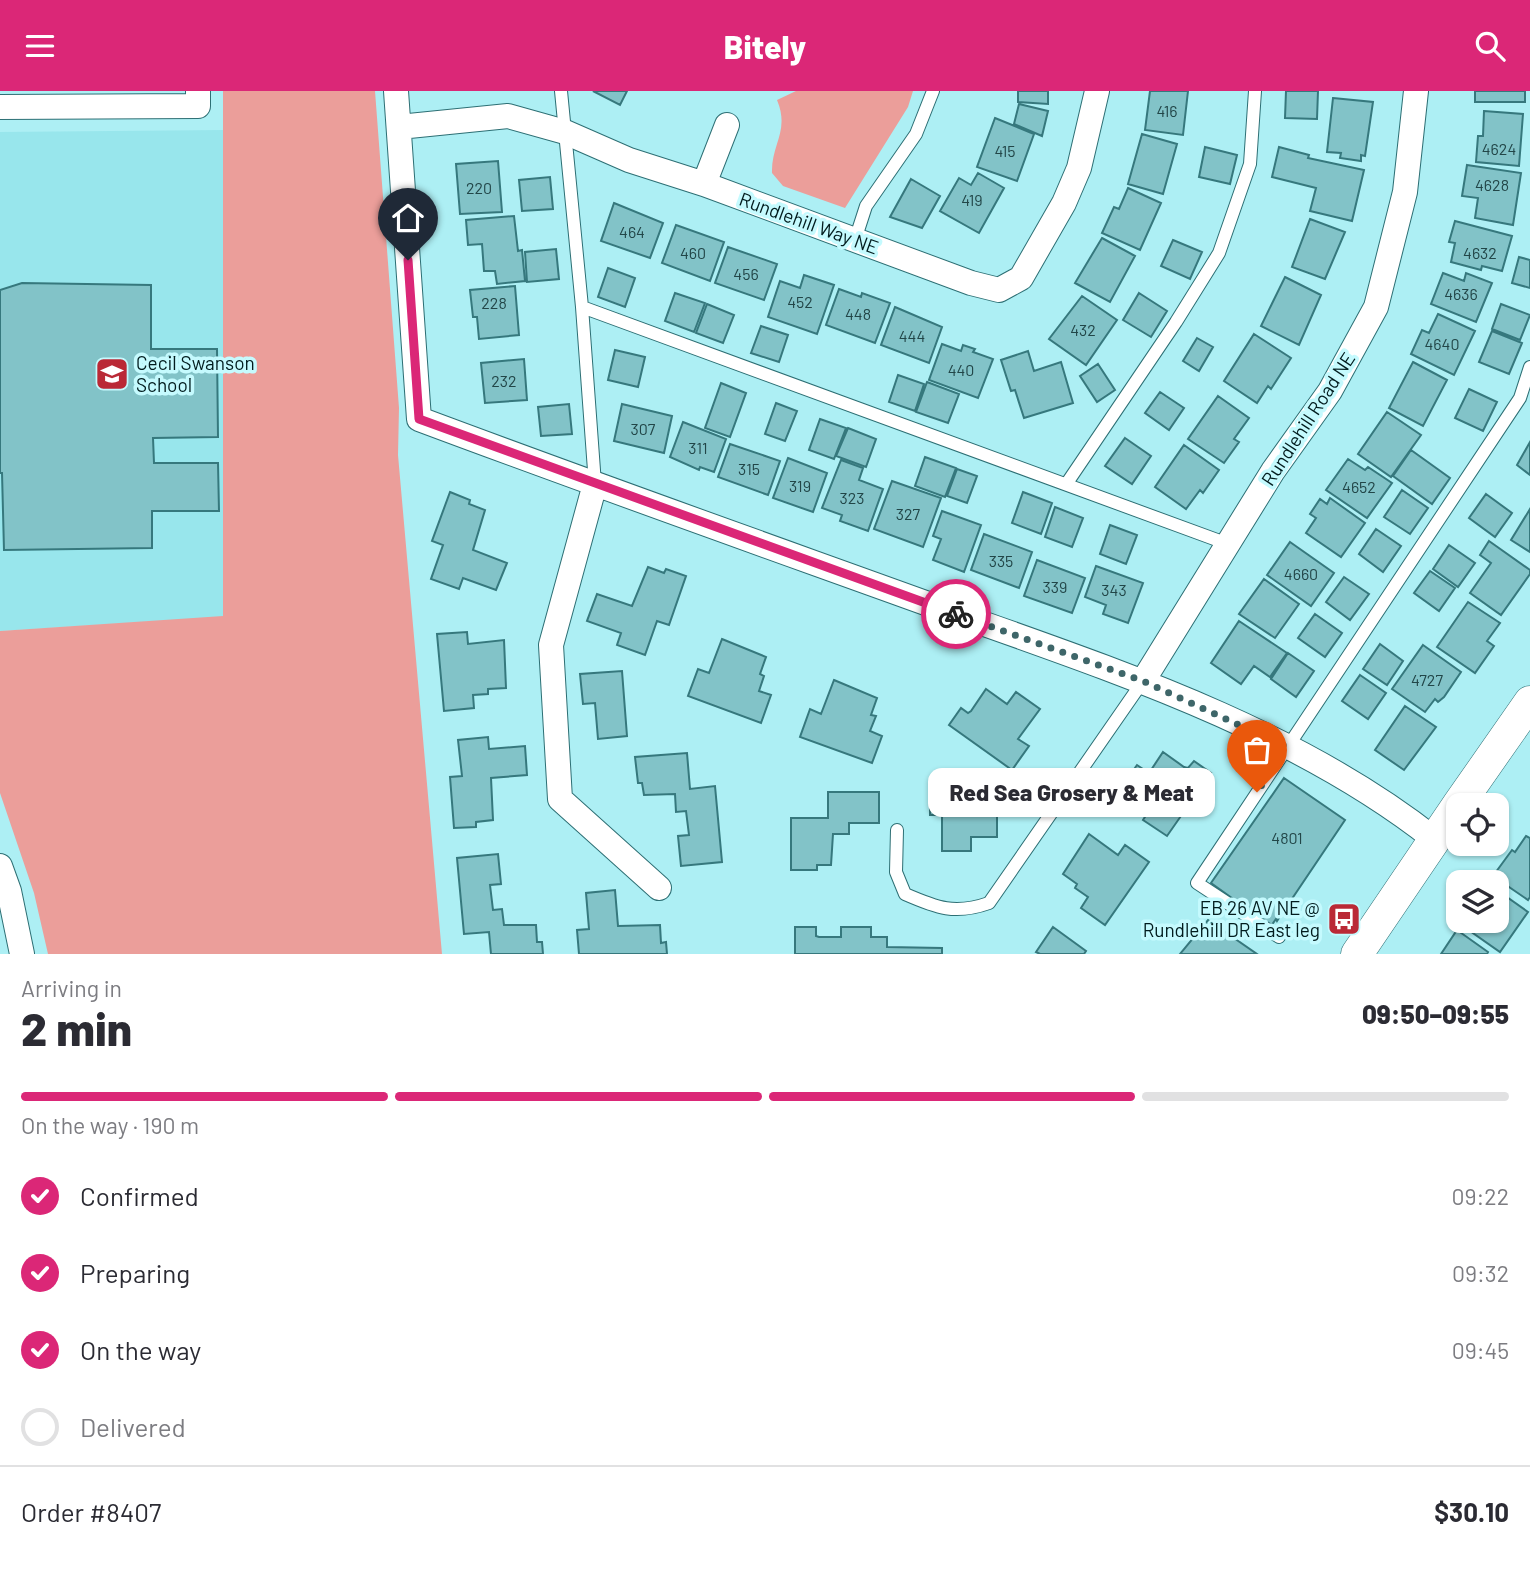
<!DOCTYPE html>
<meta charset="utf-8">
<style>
:root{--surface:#fff;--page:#f7f7f7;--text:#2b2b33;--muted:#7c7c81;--line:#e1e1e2;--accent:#db2777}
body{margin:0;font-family:Barlow,sans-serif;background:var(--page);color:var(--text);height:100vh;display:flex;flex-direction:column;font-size:26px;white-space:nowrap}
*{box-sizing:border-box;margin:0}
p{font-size:23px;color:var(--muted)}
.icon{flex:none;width:38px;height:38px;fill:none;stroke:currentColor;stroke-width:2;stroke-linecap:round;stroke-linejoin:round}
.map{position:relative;height:863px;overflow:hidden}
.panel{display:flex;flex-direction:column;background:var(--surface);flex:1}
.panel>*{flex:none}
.controls{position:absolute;left:1446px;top:702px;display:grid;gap:14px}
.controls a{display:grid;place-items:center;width:63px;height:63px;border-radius:14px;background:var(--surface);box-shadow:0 2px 5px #0004;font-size:35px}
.pin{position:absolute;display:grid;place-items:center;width:60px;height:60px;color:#fff;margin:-72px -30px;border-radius:50% 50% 50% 0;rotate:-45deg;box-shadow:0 0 7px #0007}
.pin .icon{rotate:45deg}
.courier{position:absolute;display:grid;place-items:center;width:70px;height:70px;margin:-35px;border:5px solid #db2777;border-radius:50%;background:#fff;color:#222;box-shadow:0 2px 9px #0007}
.bubble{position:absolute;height:49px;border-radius:14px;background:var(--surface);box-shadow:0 2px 5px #0004;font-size:23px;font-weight:800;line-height:49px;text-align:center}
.headline em{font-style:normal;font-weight:800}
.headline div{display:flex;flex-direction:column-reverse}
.headline{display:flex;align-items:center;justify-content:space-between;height:119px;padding:0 21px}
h1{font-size:46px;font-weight:800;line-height:52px}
.bar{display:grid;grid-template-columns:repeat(4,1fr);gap:10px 7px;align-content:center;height:84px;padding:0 21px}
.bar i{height:9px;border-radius:5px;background:var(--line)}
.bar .current{background:var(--accent)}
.bar p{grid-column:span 4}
.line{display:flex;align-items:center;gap:18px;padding:0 21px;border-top:2px solid var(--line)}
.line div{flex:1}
ol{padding:0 21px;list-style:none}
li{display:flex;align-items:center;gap:21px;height:77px}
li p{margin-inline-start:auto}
li .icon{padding:7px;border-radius:50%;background:var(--accent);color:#fff;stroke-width:4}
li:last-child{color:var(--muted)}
li i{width:38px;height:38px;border:4px solid var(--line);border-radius:50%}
header{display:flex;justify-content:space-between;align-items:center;height:91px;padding:0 21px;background:var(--accent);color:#fff;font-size:32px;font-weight:800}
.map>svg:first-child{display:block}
.built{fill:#98e6ec}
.green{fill:#eb9e9a}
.building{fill:#82c3c8;stroke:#36787d;stroke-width:2}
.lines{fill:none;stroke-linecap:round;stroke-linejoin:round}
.service-casing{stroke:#2d6f74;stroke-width:14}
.minor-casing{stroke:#2d6f74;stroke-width:26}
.tertiary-casing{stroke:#2d6f74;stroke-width:33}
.service{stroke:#fff;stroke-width:12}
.minor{stroke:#fff;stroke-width:24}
.tertiary{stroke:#fff;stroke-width:32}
.done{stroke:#3e6669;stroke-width:7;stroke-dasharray:0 12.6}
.route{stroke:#db2777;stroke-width:9}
.labels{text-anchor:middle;stroke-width:7;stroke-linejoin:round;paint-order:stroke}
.number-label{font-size:16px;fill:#224648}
.street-label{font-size:19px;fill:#021c1e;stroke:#c5fafe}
.poi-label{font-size:19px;fill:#021c1e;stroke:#c5fafe;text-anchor:start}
</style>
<header><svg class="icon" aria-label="menu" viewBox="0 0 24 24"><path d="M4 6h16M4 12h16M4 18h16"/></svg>Bitely<svg class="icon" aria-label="search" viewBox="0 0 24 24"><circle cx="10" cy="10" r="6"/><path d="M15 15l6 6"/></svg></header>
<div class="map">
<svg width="1530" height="863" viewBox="0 0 1530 863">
<rect width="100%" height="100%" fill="#adeff4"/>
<path class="built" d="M223,39V526L0,540V41Z"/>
<path class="green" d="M223,0H375L399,317L398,364L442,863H48L34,802L0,702V540L223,525Z
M796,0H913L908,16L845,117L783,95L772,82C771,53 790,40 777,9Z"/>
<path class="building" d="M593,0H627L620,14Z
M1018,0H1048V13L1018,11Z
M1150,0H1188L1183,44L1145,39Z
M1286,0H1318L1317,28L1285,27Z
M1475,0H1525V11H1475Z
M1333,7L1373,11L1365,65L1361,64V70L1340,67L1341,62L1327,61Z
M1019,13L1048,20L1042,45L1014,33Z
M1484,20L1523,23L1519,75L1476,71L1478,45H1483Z
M995,27L1034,43L1017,90L977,76Z
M1142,43L1177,53L1163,103L1128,93Z
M1205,56L1237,64L1230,93L1199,86Z
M1279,56L1309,64L1308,67L1364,79L1352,130L1310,120L1316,97L1272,86Z
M498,70L502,121L460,123L456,73Z
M1467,74L1521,82L1513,134L1475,127L1478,107L1462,105Z
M978,82L1004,97L979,142L940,120L959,87L971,94Z
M550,86L553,118L522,120L519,89Z
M911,88L940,105L922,137L890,126Z
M1128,97L1161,112L1140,159L1102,142L1114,116L1119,118Z
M614,112L663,132L650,167L601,150Z
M514,125L518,160L522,159L525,190L497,193L495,180H484L482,153L468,154L466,129Z
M1310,128L1345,141L1325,188L1292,176Z
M1455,130L1512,145L1502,180L1482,175L1481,179L1451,171L1455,152L1449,151Z
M676,134L724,151L710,190L662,172Z
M1102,147L1135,165L1110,211L1075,192Z
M1173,149L1202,161L1190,188L1161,175Z
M728,156L777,173L764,209L715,192Z
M556,158L559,188L527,191L525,161Z
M1519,166L1530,169V197L1512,192Z
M608,177L635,187L625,216L598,206Z
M1443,182L1464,190L1466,182L1492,192L1476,231L1431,213Z
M804,184L834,194L817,243L768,226L780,190L800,197Z
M1285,186L1321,204L1299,254L1261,235Z
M22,192L151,194V258H217L218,346L153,347L154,372H218L219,420H152V457L4,459L2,382H0V199Z
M515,195L519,244L479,248L477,226H473L470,199Z
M839,198L861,206L862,202L890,212L875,252L826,234Z
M675,202L705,212L694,241L665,230Z
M1139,202L1167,220L1151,246L1123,229Z
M1082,205L1117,229L1086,274L1049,248Z
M707,213L734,224L723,252L696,242Z
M1501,213L1530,224L1520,249L1492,238Z
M895,216L942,236L929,272L881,254Z
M1438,223L1475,240L1454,284L1411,263L1422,239L1429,242Z
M761,235L788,244L779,271L751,262Z
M1492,240L1522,252L1509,283L1479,271Z
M1254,243L1291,267L1271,298L1268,295L1257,312L1224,290Z
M1197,247L1213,256L1199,280L1183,270Z
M942,253L961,260L963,254L975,258L973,261L993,268L978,307L929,289Z
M615,259L645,266L638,296L608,289Z
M1028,260L1034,280L1061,271L1073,312L1024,327L1015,299L1011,300L1001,269Z
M524,268L527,309L485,312L481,272Z
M1413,271L1447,289L1423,335L1389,317Z
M1098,273L1115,299L1097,311L1080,285Z
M898,284L924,293L915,320L889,311Z
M927,291L959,303L948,332L916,321Z
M721,292L746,302L730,346L705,337Z
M1469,298L1497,311L1483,340L1455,327Z
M1160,301L1184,317L1169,339L1145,322Z
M1218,305L1249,327L1234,348L1239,351L1224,372L1188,348Z
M776,312L797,320L785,350L765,343Z
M569,313L572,343L541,345L538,316Z
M622,313L672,325L664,362L614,350Z
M1387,321L1421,344L1391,386L1358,363Z
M820,328L846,337L834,368L809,359Z
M683,331L726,348L714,381L700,376L699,379L670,366Z
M848,337L876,348L866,376L836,365Z
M1125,347L1151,365L1132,393L1105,375Z
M1530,351V384L1517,374Z
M730,353L780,370L768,404L718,386Z
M1184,354L1219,379L1203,402L1200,399L1186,418L1155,396Z
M1411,359L1450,387L1432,413L1393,385Z
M925,366L956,377L945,406L915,395Z
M788,367L827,382L813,421L773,407Z
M1348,368L1365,379L1368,376L1392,392L1367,427L1326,399Z
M841,369L863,377L859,389L883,398L868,440L840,430L842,424L822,417Z
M957,378L977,385L967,412L947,405Z
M892,390L941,407L923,456L874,438Z
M1402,399L1428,417L1410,443L1384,426Z
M450,401L470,409L469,413L485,419L473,459L507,472L496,499L463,487L459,498L431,488L443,454L432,450Z
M1023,401L1052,412L1041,443L1012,432Z
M1486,403L1512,422L1495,446L1469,427Z
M1330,407L1365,432L1341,466L1306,442L1316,427L1310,423L1320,408L1327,413Z
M1055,416L1083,427L1072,456L1045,446Z
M1530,418V461L1511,449Z
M942,420L981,434L964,481L933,469L941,448L933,445Z
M1110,434L1137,444L1126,473L1100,463Z
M1376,438L1401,455L1383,481L1359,463Z
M984,443L1032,461L1019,497L971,479Z
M1489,450L1530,479V483L1501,524L1470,502L1491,472L1480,464Z
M1290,451L1334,482L1311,515L1267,484Z
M1449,454L1475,472L1458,496L1433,478Z
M1037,469L1085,487L1072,522L1024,505Z
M1096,475L1143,492L1128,532L1103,523L1106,514L1085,506Z
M648,476L664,482L666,478L686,485L669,534L657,530L645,564L617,554L621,542L587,530L597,503L632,515Z
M1430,480L1455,497L1439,520L1414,502Z
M1344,486L1369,503L1350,529L1326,511Z
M1264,488L1299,513L1275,547L1239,523Z
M1468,511L1500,532L1487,550L1494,555L1475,582L1437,556Z
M1315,523L1342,542L1325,566L1298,547Z
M1239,530L1287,562L1270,586L1254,575L1241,593L1211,572Z
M467,541L468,553L504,549L506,597L488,598V603L473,604L474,617L444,620L437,543Z
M722,548L766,566L760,583L764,585L759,600L771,604L761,632L688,605L698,578L709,582Z
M1380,553L1403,570L1387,594L1363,578Z
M1423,554L1461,581L1444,606L1438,611L1435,608L1425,621L1392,598Z
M1288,562L1314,580L1296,606L1271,588Z
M622,580L627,645L598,648L595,612L583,613L580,583Z
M1360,584L1386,602L1368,628L1342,610Z
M834,589L877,607L871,624L876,625L870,640L882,645L872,672L800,646L810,618L821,623Z
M986,598L1007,613L1016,601L1040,618L1018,648L1029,655L1012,679L949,634L961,617L968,622L971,620Z
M1405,615L1436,636L1404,679L1375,659Z
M488,646L489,658L525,655L527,684L491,687L493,729L476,731V736L454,737L450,686L462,685L458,649Z
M1163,661L1184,676L1188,677L1194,670L1211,682L1167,745L1143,729L1150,718L1120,698L1137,674L1149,682Z
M687,662L690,698L715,695L722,771L681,775L678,745L689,744L686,720L676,721L675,703L644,704L642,692H638L635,666Z
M1284,687L1345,729L1277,830L1276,828L1271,835L1211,792Z
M930,694L1007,695V716H998L997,720V746H971V760H942V724H930Z
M828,701H879V732H849V743H833L831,774H817V779H791V727H828Z
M1089,743L1118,764L1125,754L1149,771L1105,834L1081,817L1088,806L1075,797L1077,793L1063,783Z
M1526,745L1530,747V806L1528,809L1493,785L1512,759L1515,761Z
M498,763L501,793L490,794L493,819L502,818L504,834H536L537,851H542L543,863H491L489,841L464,843L457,767Z
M615,799L618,835L660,834L661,852L666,851L667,863H579L577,839L589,838L586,802Z
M1497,799L1528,821L1500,861L1460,833L1462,830H1496Z
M1208,829L1257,863H1180Z
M795,836H816V845L819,846H841V836H871V846H887V856L942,857V863H795Z
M1053,836L1086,860L1084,863H1040L1036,861Z
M1457,839L1488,861L1487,863H1441Z"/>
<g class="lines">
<defs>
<path id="service" d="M561,0L582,216L595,393
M855,149L866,115L916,43L933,0
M582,216L1228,453
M1067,392L1176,231L1219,162L1250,73L1255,0
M897,739L896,781L905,803C937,817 955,824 989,812L1143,590
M1279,846L1197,792L1520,307L1530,276"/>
<path id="minor" d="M396,0L419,328C590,392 762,453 934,515C1104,576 1291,635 1434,748
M0,16L198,15V0
M399,36L508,25L565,41L629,69L704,93L971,192L999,199L1021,187L1064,112L1079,77L1097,0
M704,93L727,34
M595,393L551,554L560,708L659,797
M1143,590L1273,380L1330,300L1376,216L1405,101L1416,0
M0,775L9,800L22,863"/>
<path id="tertiary" d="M1458,714L1530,611
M1357,863L1458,714"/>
</defs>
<use href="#service" class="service-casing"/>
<use href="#minor" class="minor-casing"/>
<use href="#tertiary" class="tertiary-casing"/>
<use href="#service" class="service"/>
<use href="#minor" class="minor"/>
<use href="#tertiary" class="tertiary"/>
</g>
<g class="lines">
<path class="done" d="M956,523L1143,590L1287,656L1257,701"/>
<path class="route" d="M408,169L419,328L956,523"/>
</g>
<defs>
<symbol id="school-square" viewBox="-11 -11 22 22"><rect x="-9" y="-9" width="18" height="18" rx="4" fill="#ba2936" stroke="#c5fafe"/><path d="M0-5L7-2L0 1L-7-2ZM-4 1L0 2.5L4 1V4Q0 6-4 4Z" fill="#fff"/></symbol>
<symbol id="bus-square" viewBox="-11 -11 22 22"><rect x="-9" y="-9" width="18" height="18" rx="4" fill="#ba2936" stroke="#c5fafe"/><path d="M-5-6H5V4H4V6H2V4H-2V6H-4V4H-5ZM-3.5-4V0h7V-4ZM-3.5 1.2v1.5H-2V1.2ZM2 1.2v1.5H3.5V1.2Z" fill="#fff"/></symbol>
</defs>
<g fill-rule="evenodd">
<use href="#school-square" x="93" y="264" width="38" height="38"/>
<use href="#bus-square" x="1325" y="809" width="38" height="38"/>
</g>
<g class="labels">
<g class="number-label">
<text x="1167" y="26">416</text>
<text x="1499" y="64">4624</text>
<text x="1005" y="66">415</text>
<text x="1492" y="100">4628</text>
<text x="479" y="103">220</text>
<text x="972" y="115">419</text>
<text x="632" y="147">464</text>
<text x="693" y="168">460</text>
<text x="1480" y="168">4632</text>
<text x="746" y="189">456</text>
<text x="1461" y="209">4636</text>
<text x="800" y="217">452</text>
<text x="494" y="218">228</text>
<text x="858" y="229">448</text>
<text x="1083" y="245">432</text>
<text x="912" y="251">444</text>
<text x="1442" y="259">4640</text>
<text x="961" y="285">440</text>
<text x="504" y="296">232</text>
<text x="643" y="344">307</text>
<text x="698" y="363">311</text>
<text x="749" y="384">315</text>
<text x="800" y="401">319</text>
<text x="1359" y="402">4652</text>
<text x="852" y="413">323</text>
<text x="908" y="429">327</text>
<text x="1001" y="476">335</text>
<text x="1301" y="489">4660</text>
<text x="1055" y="502">339</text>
<text x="1114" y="505">343</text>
<text x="1427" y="595">4727</text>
<text x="1287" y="753">4801</text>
</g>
<g class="street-label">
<text transform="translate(809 132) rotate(20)" y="7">Rundlehill Way NE</text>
<text transform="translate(1308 328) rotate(-57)" y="7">Rundlehill Road NE</text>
</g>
<g class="poi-label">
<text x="136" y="279">Cecil Swanson<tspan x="136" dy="22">School</tspan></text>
<text x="1320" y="824" text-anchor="end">EB 26 AV NE @<tspan x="1320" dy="22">Rundlehill DR East leg</tspan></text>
</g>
</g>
</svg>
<div class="controls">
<a><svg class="icon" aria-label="locate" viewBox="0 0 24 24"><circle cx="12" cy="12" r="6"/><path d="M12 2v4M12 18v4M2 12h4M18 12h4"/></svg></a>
<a><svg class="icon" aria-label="layers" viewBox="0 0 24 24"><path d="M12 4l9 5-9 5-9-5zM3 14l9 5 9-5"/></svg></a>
</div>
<div class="pin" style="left:1257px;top:701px;background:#ea580c"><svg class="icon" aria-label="bag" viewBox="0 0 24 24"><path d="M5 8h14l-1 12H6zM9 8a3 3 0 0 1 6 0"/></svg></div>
<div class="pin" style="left:408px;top:169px;background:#1f2937"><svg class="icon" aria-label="home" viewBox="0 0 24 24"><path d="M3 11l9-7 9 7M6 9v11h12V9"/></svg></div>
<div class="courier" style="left:956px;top:523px"><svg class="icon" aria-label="bike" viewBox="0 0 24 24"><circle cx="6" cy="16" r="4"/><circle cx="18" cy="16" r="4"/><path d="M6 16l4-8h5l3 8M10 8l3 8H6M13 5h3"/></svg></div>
<div class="bubble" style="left:928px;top:677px;width:287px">Red Sea Grosery &amp; Meat</div>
</div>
<section class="panel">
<div class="headline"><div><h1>2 min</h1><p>Arriving in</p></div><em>09:50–09:55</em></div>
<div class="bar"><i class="current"></i><i class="current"></i><i class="current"></i><i></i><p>On the way · 190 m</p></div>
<ol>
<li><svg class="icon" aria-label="check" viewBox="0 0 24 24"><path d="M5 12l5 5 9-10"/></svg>Confirmed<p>09:22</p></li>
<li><svg class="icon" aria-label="check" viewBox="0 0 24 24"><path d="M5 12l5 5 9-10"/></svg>Preparing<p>09:32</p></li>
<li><svg class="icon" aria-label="check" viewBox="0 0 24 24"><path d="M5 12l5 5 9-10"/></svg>On the way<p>09:45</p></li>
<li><i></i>Delivered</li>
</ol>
<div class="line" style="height:91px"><div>Order #8407</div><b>$30.10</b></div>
</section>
